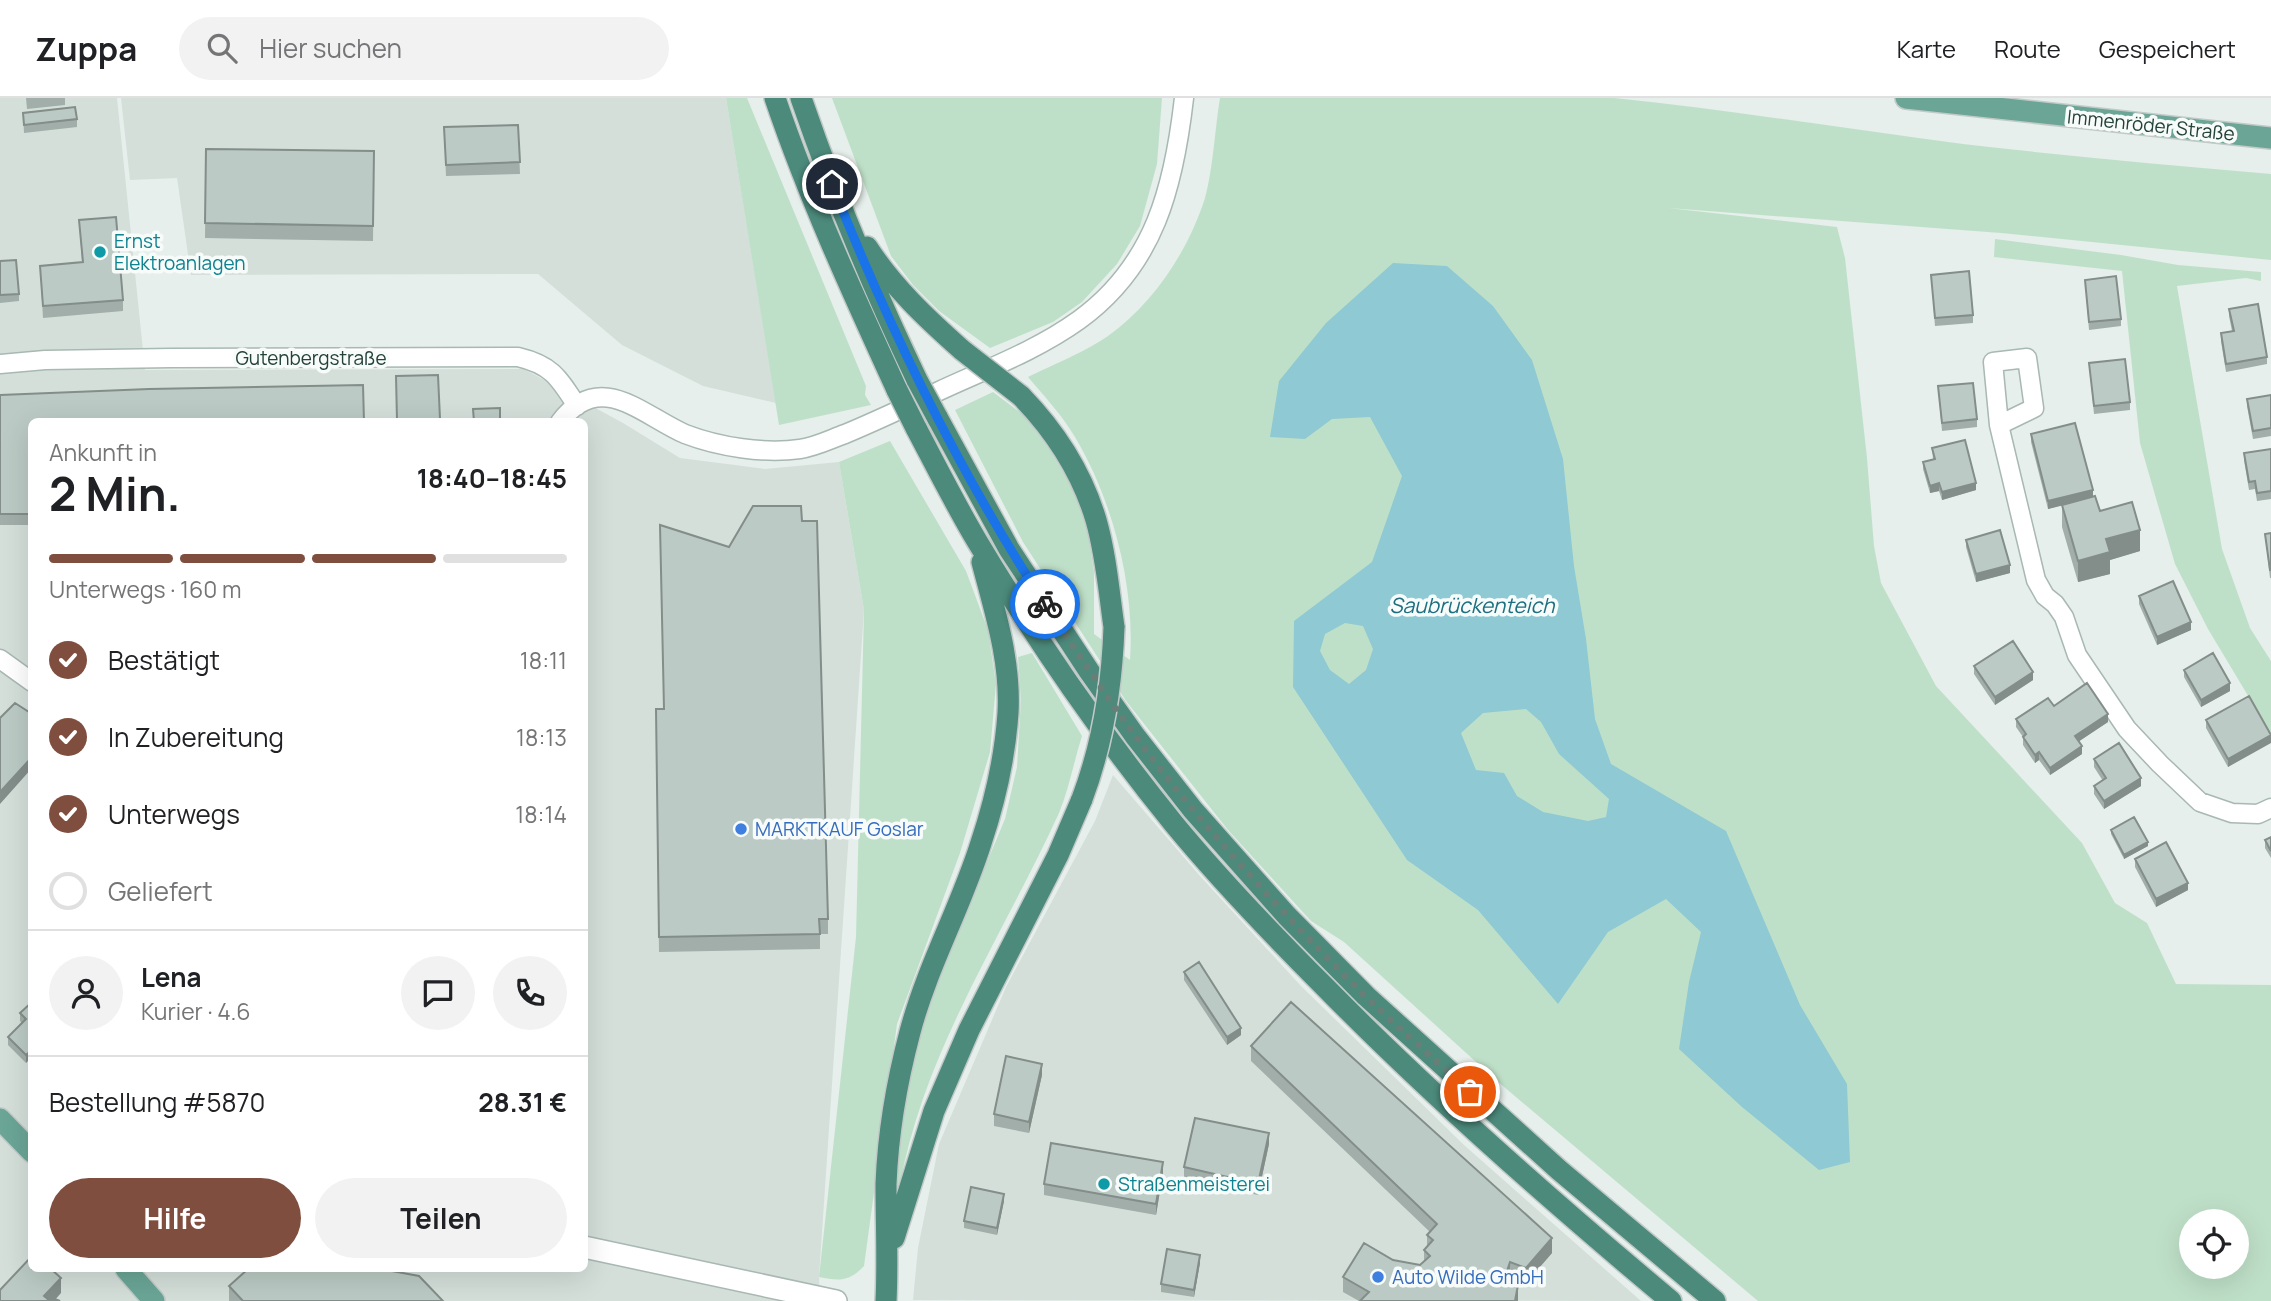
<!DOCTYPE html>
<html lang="de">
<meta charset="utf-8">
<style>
:root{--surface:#fff;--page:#f2f2f2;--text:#202124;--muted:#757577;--line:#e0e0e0;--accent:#7f4e3f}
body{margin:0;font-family:Manrope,sans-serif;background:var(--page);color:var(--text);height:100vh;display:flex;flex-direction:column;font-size:26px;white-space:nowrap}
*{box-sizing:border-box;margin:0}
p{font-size:23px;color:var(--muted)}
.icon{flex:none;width:38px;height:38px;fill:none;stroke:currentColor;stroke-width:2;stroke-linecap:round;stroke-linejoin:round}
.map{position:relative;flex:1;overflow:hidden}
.details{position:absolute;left:28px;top:320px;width:560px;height:854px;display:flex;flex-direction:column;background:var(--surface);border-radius:10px;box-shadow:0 7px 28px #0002}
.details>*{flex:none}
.buttons{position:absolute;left:2179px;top:1111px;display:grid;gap:14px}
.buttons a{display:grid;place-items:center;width:70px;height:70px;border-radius:50%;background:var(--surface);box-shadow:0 7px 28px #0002;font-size:35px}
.pin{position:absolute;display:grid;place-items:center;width:60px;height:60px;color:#fff;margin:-30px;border:4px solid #fff;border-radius:50%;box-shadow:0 2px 7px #0007}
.courier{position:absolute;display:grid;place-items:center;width:70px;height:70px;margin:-35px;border:5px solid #1a73e8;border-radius:50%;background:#fff;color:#222;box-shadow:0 2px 9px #0007}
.overview em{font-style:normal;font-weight:700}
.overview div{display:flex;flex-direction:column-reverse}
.overview{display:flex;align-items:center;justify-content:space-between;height:119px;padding:0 21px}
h1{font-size:46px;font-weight:700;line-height:52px}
.bar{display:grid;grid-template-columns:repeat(4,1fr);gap:10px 7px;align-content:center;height:84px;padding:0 21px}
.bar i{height:9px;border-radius:5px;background:var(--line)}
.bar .current{background:var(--accent)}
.bar p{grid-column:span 4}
.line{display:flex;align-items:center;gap:18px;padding:0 21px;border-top:2px solid var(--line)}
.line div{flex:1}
.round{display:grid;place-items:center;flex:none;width:74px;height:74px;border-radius:37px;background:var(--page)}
ol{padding:0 21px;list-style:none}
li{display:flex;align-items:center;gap:21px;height:77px}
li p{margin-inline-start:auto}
li .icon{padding:7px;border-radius:50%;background:var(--accent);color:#fff;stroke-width:4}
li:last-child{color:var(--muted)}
li i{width:38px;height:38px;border:4px solid var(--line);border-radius:50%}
.cta{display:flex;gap:14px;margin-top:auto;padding:14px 21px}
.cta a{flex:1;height:80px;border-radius:42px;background:var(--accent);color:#fff;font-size:28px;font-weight:700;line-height:80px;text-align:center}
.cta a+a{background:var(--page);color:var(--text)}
header{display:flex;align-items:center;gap:42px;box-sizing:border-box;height:98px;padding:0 35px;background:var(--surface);border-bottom:2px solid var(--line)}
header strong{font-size:33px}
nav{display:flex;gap:38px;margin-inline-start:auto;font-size:24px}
.search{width:490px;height:63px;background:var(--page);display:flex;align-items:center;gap:18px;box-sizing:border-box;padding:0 24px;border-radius:38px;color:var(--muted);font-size:26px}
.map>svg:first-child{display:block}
.built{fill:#d4dfda;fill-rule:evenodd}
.green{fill:#bfe0c8;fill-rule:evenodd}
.water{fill:#8ec9d4;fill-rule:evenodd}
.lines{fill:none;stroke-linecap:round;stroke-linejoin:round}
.minor-casing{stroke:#a8b8b2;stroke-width:21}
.tertiary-casing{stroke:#a8b8b2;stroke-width:24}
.primary-casing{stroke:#c2cac8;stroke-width:24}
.trunk-casing{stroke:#c2cac8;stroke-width:24}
.minor{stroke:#fff;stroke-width:18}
.tertiary{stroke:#fff;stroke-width:21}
.primary{stroke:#6aa596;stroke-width:21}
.trunk{stroke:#4c8a7c;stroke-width:21}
.trunk-bridge-casing{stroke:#c2cac8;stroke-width:24;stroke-linecap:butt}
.trunk-bridge{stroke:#4c8a7c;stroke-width:21}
.wall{fill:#a1aea9}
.shaded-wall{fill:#838d89}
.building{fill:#bbcac4;stroke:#838d89;stroke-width:2}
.done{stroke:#687f78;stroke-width:7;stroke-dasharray:0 12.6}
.route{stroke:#1a73e8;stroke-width:9}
.culture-dot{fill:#0f9aa8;stroke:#f7fbf9;stroke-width:2.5}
.shop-dot{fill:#3f7fe0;stroke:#f7fbf9;stroke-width:2.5}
.labels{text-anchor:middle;stroke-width:7;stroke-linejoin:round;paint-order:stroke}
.street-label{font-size:19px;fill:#24423a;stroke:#f7fbf9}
.culture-label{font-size:19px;fill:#0d838f;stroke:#f7fbf9;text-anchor:start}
.shop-label{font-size:19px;fill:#366cbe;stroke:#f7fbf9;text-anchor:start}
.water-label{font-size:21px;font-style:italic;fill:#1c6f80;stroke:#f7fbf9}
</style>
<header>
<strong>Zuppa</strong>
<div class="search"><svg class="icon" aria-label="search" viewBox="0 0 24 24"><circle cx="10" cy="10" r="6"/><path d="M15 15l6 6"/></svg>Hier suchen</div>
<nav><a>Karte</a><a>Route</a><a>Gespeichert</a></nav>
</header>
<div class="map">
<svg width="2271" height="1203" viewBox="0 0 2271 1203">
<rect width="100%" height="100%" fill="#e6efeb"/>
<path class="built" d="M0,0H117L145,272L524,271L623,325L680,360L765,371L839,364L864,512L819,1179L820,1203H0ZM32,324H584V1171H32Z
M121,0H726L776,305L703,288L622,247L538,176L191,177L177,80L130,82Z
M1113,677L1200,778L1301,888L1464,1047L1641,1203L913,1202L918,1150L939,1046L1006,889L1095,723Z"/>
<path class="green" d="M726,0H747L866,288L865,297L871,307L779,327Z
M832,0H1162L1157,66L1140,128L1117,166L1082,204L1053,224L990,250L939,213L913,187L891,158Z
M1220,0H1614C1731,12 1847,31 1963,46C2066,58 2168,67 2271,76V162L2001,135L1668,110L1837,129L1845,160L1867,360L1874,448L1881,485L1936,588L2082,745L2115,805L2147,825L2176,886L2271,887V1203H1758L1497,983L1344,844L1311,823L1228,732L1126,603L1023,444L955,312L993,294L1025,318L1050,352L1072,389L1087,428L1094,474V536L1130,562C1135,488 1113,403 1075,339C1062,317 1044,298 1028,279C1052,267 1087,253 1108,238C1154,205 1188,153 1205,100C1213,72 1215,30 1220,0ZM2191,1124H2236V1169H2191Z
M1995,141L2121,157L2178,167L2261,174V183L2246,180L2177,188L2222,451L2250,530L2271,563V636L2208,531L2175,466L2140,345L2122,173L1994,159Z
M890,343L966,473L988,532L996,586L990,654L960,755L897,926L864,1168C849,1184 839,1183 819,1179L856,839L864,512L839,364Z
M1032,555L1082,638C1074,663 1069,691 1059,715C1003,838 925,951 900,1086H895L905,988L935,888L1005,721L1017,669L1021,602L1018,559Z"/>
<path class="water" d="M1393,165L1447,168L1493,208L1532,262L1563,361L1574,468L1586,541L1595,621L1611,666L1726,733L1800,907L1847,986L1850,1064L1819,1072L1742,1009L1679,951L1689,884L1701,834L1666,801L1608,834L1558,906L1478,812L1407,762L1293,589L1294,523L1372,464L1402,378L1370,319L1332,321L1305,341L1270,339L1279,283L1326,225ZM1345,525L1363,528L1373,551L1366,572L1349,586L1330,572L1320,553L1325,536ZM1526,611L1541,624L1559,656L1609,701L1606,719L1588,723L1543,714L1517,698L1504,675L1476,672L1461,635L1483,615Z"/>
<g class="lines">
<defs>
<path id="minor" d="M0,266L45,262L171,260L518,259C552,267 559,280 577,308
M560,324C600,271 642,317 685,336C719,349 764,356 800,351C815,349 831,341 845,336C876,323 906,309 937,294C984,272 1036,253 1079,222C1155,167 1174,88 1184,0
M1999,327L2034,310L2027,260L1993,264L1999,327L2036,482L2045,498L2055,506L2064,519L2077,557L2127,631L2160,666L2200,704L2232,715L2258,716L2271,710
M0,561L32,584"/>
<path id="tertiary" d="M584,1149L836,1203"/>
<path id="primary" d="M1906,0L2271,40
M0,1021L32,1054
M126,1171L154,1203"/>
<path id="trunk" d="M775,0C809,100 853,196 897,292
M801,0C834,96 873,190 917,282
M867,149C893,189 926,220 962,252
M1021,298C1055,333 1082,375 1096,422C1106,457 1109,494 1114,529
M937,319L1009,451L1089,573L1135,638L1193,712L1287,818L1366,898L1559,1072L1715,1203
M916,330C936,368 955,406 977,443C1036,542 1102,637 1174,726C1221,783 1273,837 1325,889C1434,1000 1551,1103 1671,1203
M894,1140L934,1013L969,932L1058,757L1082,701
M886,1203C888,1164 886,1125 886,1086C888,1035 897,983 910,934C927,869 961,809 981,745C995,703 1005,659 1008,615C1011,563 995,514 982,464"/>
</defs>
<use href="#minor" class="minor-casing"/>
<use href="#tertiary" class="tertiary-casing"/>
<use href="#primary" class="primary-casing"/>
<use href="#trunk" class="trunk-casing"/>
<use href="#minor" class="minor"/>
<use href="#tertiary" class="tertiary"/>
<use href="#primary" class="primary"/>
<use href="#trunk" class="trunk"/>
<defs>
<path id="trunk-bridge" d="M962,252L1021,298
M917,282L937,319
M897,292L916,330
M1082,701C1103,645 1112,589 1114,529"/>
</defs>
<use href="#trunk-bridge" class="trunk-bridge-casing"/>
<use href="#trunk-bridge" class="trunk-bridge"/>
</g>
<path class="wall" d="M26,0H65V7L27,11Z
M23,15L77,21V29L24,35Z
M518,27L520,76L446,78L444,29Z
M206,51L374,53L373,143L205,140Z
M79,122L123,202V213L43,220L40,168L82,164Z
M0,163L19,196V203L0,205Z
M1931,177L1973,217V225L1935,228Z
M2085,182L2121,221V228L2089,232Z
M2229,211L2267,259V266L2226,274L2221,243V235L2232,233L2229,218Z
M2089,265L2130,304V312L2094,316Z
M438,277L440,324H397L396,278Z
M1938,288L1977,321V329L1942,333Z
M0,297L32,324V427H0Z
M2271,297V338L2253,341L2247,308V301Z
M2031,336L2093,399L2100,413L2140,453L2110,462V476L2078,484L2062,429V407L2048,411L2031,344Z
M1932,350L1976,392L1942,402L1939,393L1930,395L1923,371V364L1933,361Z
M2271,351V401L2257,403L2255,391L2249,392L2244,362V355Z
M2271,435V480H2270L2265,436Z
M1966,442L2010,475L1976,484L1966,449Z
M2139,498L2191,532L2157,547L2139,506Z
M1974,568L2033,582L1995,607L1974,576Z
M2184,572L2230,593L2201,609L2184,579Z
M2054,608L2108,624L2079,643L2082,656L2050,677L2039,662L2035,665L2023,647V639L2016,629V621Z
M656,611L828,821V836H820V851L659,854Z
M2206,622L2271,636L2228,669L2206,630Z
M2094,661L2141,688L2104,711L2094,696V688L2103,683L2094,669Z
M2111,732L2148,748L2124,761L2111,736Z
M2271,739V760L2265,750V742Z
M2135,761L2188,792L2156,809L2135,769Z
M1184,874L1241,937L1227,947L1184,882Z
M32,904L26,965L8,947V939L22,925L20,923V915Z
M1251,948L1552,1155L1526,1185L1510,1179L1507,1186L1518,1187V1203H1359L1343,1194V1179L1393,1162L1420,1167L1424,1163V1152L1427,1149V1137L1430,1134L1251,963Z
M1042,977L1029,1035L994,1028V1016Z
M1269,1046L1258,1097L1184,1081V1069Z
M1163,1075L1156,1117L1044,1097V1086Z
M1004,1103L997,1137L964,1130V1123Z
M1200,1165L1194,1199L1161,1194V1186Z
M229,1188L443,1203H229Z"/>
<path class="shaded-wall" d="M1939,385V393L1930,395V388Z
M1976,385V392L1942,402V394Z
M2093,392V400L2048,411V403Z
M2140,432V453L2110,462V476L2078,484V463L2106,441Z
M2010,467V475L1976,484V476Z
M2191,524V532L2157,547V539Z
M2033,574V582L1995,607V599Z
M2230,585V593L2201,609V602Z
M2108,616V624L2075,646V638Z
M2271,637V645L2228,669V661Z
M2082,648V656L2050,677V670Z
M2039,654V662L2035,665V657Z
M32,659V670L0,706V694Z
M2141,680V688L2104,711V703Z
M2148,744V748L2124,761V757Z
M2188,785V792L2156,809V801Z
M1241,930V937L1227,947V939Z
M32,952V959L26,965V957Z
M1042,966V977L1029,1035V1024Z
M1269,1035V1046L1258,1097V1086Z
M1163,1064V1075L1156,1117V1106Z
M1004,1096V1103L997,1137V1130Z
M1552,1140V1155L1526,1185V1170Z
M1200,1157V1165L1194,1199V1192Z
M1510,1164V1179L1503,1200V1185Z
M61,1180V1195L54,1203H44V1198Z
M1518,1187V1203H1515Z"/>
<path class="building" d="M75,9L77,21L24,27L23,15Z
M518,27L520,64L446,67L444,29Z
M206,51L374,53L373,128L205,125Z
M116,119L123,202L43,208L40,168L83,164L79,122Z
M16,162L19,196L0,197V163Z
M1969,173L1973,217L1935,220L1931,177Z
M2116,178L2121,221L2089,224L2085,182Z
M2258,206L2267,259L2226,266L2221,235L2234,233L2229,211Z
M2125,261L2130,304L2094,308L2089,265Z
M438,277L440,321L397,322L396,278Z
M1973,285L1977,321L1942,325L1938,288Z
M363,287L364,324H32V416H0V297L149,291Z
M2271,297V330L2253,333L2247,301Z
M500,310V324H474L473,311Z
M2075,325L2093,392L2048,403L2031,336Z
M1965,342L1976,385L1942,394L1939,385L1930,388L1923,364L1935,361L1932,350Z
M2271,351V393L2257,395L2255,383L2249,384L2244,355Z
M2095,398L2100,413L2132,404L2140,432L2106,441L2110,454L2078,463L2062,407Z
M753,408H801L802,423H817L828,821H819L820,836L659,839L656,611H664L660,427L729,449Z
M2000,432L2010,467L1976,476L1966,442Z
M2271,435V472H2270L2265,436Z
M2173,483L2191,524L2157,539L2139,498Z
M2013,543L2033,574L1995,599L1974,568Z
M2213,555L2230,585L2201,602L2184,572Z
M2087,585L2108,616L2075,638L2082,648L2050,670L2039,654L2035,657L2023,639L2026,636L2016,621L2048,600L2054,608Z
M2249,598L2271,637L2228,661L2206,622Z
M15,605L32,616V659L0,694V620Z
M2119,645L2141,680L2104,703L2094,688L2106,680L2094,661Z
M2134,719L2148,744L2124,757L2111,732Z
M2271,739V753L2265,742Z
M2166,744L2188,785L2156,801L2135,761Z
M1199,864L1241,930L1227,939L1184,874Z
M32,904V952L26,957L8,939L26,921L20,915Z
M1291,904L1552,1140L1526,1170L1510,1164L1503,1185L1518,1187L1515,1203H1360L1369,1194L1343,1179L1364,1145L1393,1162L1420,1167L1430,1158L1424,1152L1433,1142L1427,1137L1437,1126L1251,948Z
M1006,958L1042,966L1029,1024L994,1016Z
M1195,1020L1269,1035L1258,1086L1184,1069Z
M1051,1045L1163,1064L1156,1106L1044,1086Z
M971,1089L1004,1096L997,1130L964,1123Z
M1167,1151L1200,1157L1194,1192L1161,1186Z
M32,1158V1171H51L61,1180L44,1198L50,1203L55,1201L60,1203H0V1192Z
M248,1171H381L419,1178L443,1203H243L229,1188Z"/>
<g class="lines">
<path class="done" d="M1045,506C1092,577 1139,648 1194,713C1248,777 1305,838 1364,897C1398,930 1435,961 1470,994"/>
<path class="route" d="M832,86C890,233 959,374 1045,506"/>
</g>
<g class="culture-dot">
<circle cx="100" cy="154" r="7"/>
<circle cx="1104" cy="1086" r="7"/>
</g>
<g class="shop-dot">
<circle cx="741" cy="731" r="7"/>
<circle cx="1378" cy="1179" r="7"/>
</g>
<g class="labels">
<g class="street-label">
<text transform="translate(2151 27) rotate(6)" y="7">Immenröder Straße</text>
<text x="311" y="267">Gutenbergstraße</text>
</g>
<g class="culture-label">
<text x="114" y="150">Ernst<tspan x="114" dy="22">Elektroanlagen</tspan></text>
<text x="1118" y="1093">Straßenmeisterei</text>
</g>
<g class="shop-label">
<text x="755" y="738">MARKTKAUF Goslar</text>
<text x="1392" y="1186">Auto Wilde GmbH</text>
</g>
<g class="water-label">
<text x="1472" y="515">Saubrückenteich</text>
</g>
</g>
</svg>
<div class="buttons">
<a><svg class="icon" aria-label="locate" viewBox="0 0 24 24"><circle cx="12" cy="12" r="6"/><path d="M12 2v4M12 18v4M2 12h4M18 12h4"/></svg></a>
</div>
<div class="pin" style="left:1470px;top:994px;background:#ea580c"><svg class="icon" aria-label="bag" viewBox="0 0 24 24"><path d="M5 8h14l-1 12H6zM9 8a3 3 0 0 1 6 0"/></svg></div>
<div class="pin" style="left:832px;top:86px;background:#1f2937"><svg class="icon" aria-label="home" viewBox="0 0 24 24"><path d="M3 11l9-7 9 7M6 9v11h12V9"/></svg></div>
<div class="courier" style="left:1045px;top:506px"><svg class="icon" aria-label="bike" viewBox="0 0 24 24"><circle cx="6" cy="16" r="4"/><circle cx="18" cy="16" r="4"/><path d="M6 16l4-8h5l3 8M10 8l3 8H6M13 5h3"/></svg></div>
<section class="details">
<div class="overview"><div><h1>2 Min.</h1><p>Ankunft in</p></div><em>18:40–18:45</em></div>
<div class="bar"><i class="current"></i><i class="current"></i><i class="current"></i><i></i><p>Unterwegs · 160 m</p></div>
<ol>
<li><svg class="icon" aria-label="check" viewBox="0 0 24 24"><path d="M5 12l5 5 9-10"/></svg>Bestätigt<p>18:11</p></li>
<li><svg class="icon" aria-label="check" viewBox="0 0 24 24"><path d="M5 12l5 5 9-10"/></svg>In Zubereitung<p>18:13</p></li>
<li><svg class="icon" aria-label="check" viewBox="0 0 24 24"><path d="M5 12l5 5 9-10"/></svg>Unterwegs<p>18:14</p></li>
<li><i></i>Geliefert</li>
</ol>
<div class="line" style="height:126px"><a class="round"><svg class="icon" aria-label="person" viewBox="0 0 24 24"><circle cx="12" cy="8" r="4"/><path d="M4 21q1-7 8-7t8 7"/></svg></a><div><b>Lena</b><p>Kurier · 4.6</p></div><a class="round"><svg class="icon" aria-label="chat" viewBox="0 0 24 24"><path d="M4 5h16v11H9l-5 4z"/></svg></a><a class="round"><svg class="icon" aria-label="phone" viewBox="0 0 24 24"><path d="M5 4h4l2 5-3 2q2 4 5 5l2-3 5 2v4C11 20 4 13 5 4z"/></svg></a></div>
<div class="line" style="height:91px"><div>Bestellung #5870</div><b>28.31 €</b></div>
<div class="cta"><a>Hilfe</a><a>Teilen</a></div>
</section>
</div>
